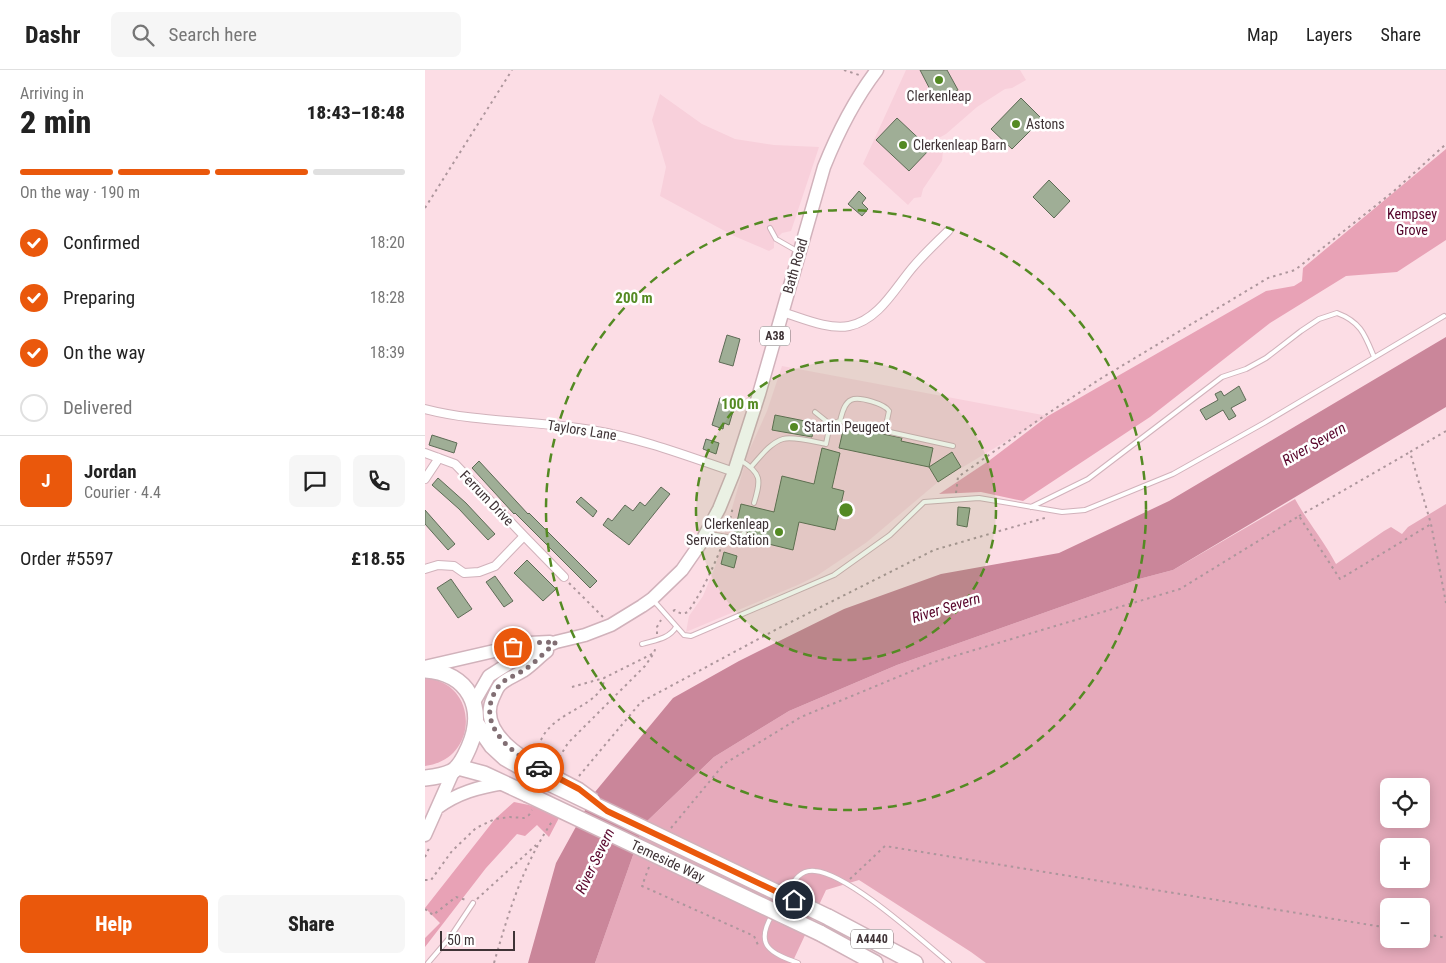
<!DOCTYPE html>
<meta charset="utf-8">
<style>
:root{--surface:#fff;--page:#f6f6f6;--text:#222;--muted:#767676;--line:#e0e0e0;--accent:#ea580c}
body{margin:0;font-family:"Roboto Condensed",sans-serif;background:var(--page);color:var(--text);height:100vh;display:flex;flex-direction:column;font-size:19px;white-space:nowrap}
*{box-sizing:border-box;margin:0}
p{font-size:16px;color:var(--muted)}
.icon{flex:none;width:28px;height:28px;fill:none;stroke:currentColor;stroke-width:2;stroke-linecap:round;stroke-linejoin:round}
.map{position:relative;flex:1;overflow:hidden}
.side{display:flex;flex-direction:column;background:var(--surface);width:425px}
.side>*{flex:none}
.fabs{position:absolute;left:955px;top:708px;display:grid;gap:10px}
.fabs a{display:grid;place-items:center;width:50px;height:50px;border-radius:8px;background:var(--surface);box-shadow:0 2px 12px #0003;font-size:25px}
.scale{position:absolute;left:15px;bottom:12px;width:75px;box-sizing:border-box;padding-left:5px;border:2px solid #3f3336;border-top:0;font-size:14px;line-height:18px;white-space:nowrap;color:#3f3336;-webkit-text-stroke:4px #fff;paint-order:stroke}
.pin{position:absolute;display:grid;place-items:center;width:42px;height:42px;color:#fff;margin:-21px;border:2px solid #fff;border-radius:50%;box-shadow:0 1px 5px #0007}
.courier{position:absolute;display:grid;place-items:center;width:50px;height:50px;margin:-25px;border:4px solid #ea580c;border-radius:50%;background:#fff;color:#222;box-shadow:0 1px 6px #0007}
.summary em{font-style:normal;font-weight:800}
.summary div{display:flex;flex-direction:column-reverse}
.summary{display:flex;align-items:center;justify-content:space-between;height:85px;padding:0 20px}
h1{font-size:32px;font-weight:800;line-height:38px}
.bar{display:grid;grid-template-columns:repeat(4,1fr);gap:8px 5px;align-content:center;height:60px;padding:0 20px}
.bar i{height:6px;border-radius:4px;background:var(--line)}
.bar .current{background:var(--accent)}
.bar p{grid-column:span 4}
.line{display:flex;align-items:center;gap:12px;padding:0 20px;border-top:1px solid var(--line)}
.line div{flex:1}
.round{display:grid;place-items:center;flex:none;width:52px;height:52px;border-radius:8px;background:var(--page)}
ol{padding:0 20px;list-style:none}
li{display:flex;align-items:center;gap:15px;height:55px}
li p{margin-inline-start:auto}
li .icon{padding:5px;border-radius:50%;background:var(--accent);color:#fff;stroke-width:4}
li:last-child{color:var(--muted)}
li i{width:28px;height:28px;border:2px solid var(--line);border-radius:50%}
.action{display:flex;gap:10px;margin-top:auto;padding:10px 20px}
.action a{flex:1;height:58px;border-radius:8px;background:var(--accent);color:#fff;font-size:20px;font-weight:800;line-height:58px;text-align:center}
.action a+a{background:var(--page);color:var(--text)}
header{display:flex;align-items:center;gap:30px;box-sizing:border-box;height:70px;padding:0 25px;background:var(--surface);border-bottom:1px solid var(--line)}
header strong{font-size:24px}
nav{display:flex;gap:28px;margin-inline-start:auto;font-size:18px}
.search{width:350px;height:45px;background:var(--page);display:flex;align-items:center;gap:12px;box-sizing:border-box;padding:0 18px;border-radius:8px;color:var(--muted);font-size:19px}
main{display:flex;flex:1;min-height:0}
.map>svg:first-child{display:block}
.built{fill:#f8d0db}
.green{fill:#e6aabb;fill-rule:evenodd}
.forest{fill:#e8a2b6}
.water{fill:#ca869a}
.building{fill:#9fae96;stroke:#5e6b56}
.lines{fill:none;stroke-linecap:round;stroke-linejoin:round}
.lane-casing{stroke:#d1b2bb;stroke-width:6}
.street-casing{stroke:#d1b2bb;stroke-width:10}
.primary-casing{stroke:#d1b2bb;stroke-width:15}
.highway-casing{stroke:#d1b2bb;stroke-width:18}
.path{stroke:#ad969c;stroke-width:2;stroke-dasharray:2.5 4;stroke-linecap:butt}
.lane{stroke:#fff;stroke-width:4}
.street{stroke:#fff;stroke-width:8}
.primary{stroke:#fff;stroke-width:12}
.highway{stroke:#fff;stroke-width:15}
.primary-bridge-casing{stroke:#d1b2bb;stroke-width:15;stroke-linecap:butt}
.highway-bridge-casing{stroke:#d1b2bb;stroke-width:18;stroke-linecap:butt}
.primary-bridge{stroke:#fff;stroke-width:12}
.highway-bridge{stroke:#fff;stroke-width:15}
.done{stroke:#816e73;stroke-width:5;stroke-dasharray:0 9}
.route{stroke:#ea580c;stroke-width:6}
.ring{fill:none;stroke:#548a23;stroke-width:2.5;stroke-dasharray:9 6}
.poi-dot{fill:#548a23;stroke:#fff;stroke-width:2}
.labels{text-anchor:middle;stroke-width:5;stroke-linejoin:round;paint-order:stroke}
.shield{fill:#fff;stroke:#797072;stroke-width:1}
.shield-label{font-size:12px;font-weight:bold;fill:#3f3336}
.poi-label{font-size:14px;fill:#3f3336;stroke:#fff;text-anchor:start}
.park-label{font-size:14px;fill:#520027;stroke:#fff}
.street-label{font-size:14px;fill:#3f3336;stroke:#fff}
.water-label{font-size:15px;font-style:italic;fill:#5a072d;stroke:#fff}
.centre{fill:#548a23;stroke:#fff;stroke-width:2.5}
.ring-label{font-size:15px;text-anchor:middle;font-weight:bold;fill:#548a23;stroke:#fff;stroke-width:5;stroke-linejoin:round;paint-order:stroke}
</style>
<header>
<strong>Dashr</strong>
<div class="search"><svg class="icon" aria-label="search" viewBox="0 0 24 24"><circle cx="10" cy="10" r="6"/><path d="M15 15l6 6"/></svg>Search here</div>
<nav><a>Map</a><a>Layers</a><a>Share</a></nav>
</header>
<main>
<section class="side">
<div class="summary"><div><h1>2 min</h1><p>Arriving in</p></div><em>18:43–18:48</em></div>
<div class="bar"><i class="current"></i><i class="current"></i><i class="current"></i><i></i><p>On the way · 190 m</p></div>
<ol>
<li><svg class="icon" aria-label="check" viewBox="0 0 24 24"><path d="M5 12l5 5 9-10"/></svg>Confirmed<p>18:20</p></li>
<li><svg class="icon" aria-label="check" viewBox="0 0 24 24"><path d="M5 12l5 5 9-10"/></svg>Preparing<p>18:28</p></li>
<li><svg class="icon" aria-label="check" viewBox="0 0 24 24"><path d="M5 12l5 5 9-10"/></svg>On the way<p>18:39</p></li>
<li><i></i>Delivered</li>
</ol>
<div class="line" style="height:90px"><b class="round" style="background:var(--accent);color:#fff">J</b><div><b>Jordan</b><p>Courier · 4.4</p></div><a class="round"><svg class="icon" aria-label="chat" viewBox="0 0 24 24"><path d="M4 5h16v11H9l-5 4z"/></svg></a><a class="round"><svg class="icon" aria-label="phone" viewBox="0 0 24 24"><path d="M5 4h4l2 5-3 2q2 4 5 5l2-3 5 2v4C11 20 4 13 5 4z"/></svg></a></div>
<div class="line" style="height:65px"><div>Order #5597</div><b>£18.55</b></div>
<div class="action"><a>Help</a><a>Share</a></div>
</section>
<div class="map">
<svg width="1021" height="893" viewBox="0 0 1021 893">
<rect width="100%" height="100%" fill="#fcdde5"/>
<path class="built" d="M481,0H595L601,10L587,18L580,19L552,37L521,64L512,69L518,80L517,91L498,119L496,127L489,128L483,135L438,94Z
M235,24L277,54L310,69L349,75L394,77L366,161L357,163L349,171V178L344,181L309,166L235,126L241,97L227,50Z
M357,296L623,346L513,412L442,472L393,505L375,514L261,562L264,546L278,526L290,497L323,383L342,341Z"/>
<path class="green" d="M870,429C882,451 899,471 911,494L959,461L966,457L977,464L983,457L1021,434V893H561L546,882L434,810L401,820L367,893H170L219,754L289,687L364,641L472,595L714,509L748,500ZM964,716H996V749H964ZM964,776H996V809H964ZM964,836H996V869H964Z
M0,608C54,612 55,689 0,696Z"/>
<path class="forest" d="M1021,79V170L972,202L921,206L845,253L725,347L598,431L556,422L514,424L565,390L623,346L841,221L869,216L877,211L878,198Z
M89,732L104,735L135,746L124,767L112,755L100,766L92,764L61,798L0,877V868L15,853L0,838L70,749Z"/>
<path class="water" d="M1021,267V337L748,500L714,509L472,595L364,641L289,687L219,754L170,893H103L131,793L170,722L248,628L314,591L419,539L516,504L634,483L744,431Z"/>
<path class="building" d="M495,0H522L533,20L511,31Z
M596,28L617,49L587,79L566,59Z
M472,48L505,79L484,101L451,70Z
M624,110L645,131L629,148L608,127Z
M434,121L441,128L437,133L443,139L437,146L423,134Z
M302,265L315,269L308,296L294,292Z
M814,316L821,330L806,338L811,346L804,350L798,340L781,350L775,340L793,330L790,324L796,321L799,326Z
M295,328L306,332L305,336L309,338L304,355L299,353L298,359L287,355Z
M350,345L390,353L387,367L347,360Z
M419,356L477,368L476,371L508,378L504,397L414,378Z
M7,365L32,373L29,383L4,375Z
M281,369L294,373L291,384L278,379Z
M397,378L415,383L407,418L419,421L410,460L374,452L368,480L319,468L323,463L319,459L312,465H309L316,434L349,442L357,406L389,414Z
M527,382L536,397L513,412L504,397Z
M54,391L103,444L104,443L172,511L165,518L90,443L89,444L47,398Z
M13,408L41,433L70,464L63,470L34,439L7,415Z
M236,417L245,424L204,475L178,455L183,448L187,451L200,435L208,441L215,432L220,436Z
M156,427L172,441L168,447L151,432Z
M533,437L545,438L542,457L532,455Z
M0,440L30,474L23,480L0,454Z
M299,482L312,486L309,498L296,494Z
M102,490L131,519L118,531L89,503Z
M70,506L88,531L79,537L61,512Z
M26,509L47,539L33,548L12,518Z"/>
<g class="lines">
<defs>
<path id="lane" d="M345,158L351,169L372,181
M390,342L405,354
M415,351C417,344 419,333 426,330C434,326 460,334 464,341L460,360
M315,390C337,403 336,410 329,433
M326,397C335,387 345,373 358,369C368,366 390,372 401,374L405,354L415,351L528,376
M606,437L663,409L797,307L821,299L841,288L876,261L894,249L912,243C936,252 940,265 949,287
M285,464L313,469L319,463
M229,531L259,565L266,566L409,505L465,465L499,432L554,428L637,442L660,440L748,404L839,353L1019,246
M217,574C230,570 244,569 251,557
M362,822C368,812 375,799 390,801C424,804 496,870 524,893
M347,845C329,876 346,883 373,893
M3,893L26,866L48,833"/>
<path id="street" d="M357,242C377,248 403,260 424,256C454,250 470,218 488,197C499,184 511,173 523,161
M0,339C54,353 111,350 166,360C215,368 262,386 309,402
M0,383L30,394L99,466L70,496L54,502L39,503L29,496L13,495L0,499
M0,409L14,388
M99,466L139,507"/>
<path id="primary" d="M122,581C114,587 107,595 98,601C90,606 82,608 75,615C72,618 70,624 68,628C51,664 104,692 129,706
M0,597L104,573L125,572
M49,632L64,606L86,592L131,572L160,565L186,555L217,536L227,529L257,500L275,474L294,439L309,402L334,324L399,97C413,62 429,30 452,0
M12,738C32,723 54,717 79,713
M0,765L28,702"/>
<path id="highway" d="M0,600C44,603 61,638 44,677C40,686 35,698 26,702C18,706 9,707 0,708
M51,653L67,676L80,688L124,713
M33,697L59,704L102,724
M403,847L490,893
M395,863L450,893"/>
</defs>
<use href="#lane" class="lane-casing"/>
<use href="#street" class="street-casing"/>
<use href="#primary" class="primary-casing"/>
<use href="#highway" class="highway-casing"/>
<path class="path" d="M419,0L434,5
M0,138L87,0
M1021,361L985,382L1006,454L1021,533
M531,423L533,407L619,346L675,309L843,208L870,200L969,121L1021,74
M874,446L985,382
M302,461L308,437
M144,513L178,547
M248,541L250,540C255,544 258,544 263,542C278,520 288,498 298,473
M232,564V557L236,550
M147,617L179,608L227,584
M116,670C129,640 179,636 179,608
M131,693L143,673L220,596L229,583L231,576
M154,706L216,632L354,558L509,480L623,447
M246,758L299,694L376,647L509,592L755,519L874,446L915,509L1006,454
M0,787L5,776
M224,797L217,816L329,866L333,875
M425,809L460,776L964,858
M0,810H6L27,781L51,758L70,749L85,747L99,748L104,745L107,740
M52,829L111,775
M0,839L8,845L31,827L41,830
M996,863L1021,868
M69,893C84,841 97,797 128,750"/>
<use href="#lane" class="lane"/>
<use href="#street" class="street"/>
<use href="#primary" class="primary"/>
<use href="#highway" class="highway"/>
<defs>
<path id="primary-bridge" d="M129,706L154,719L169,730"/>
<g id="highway-bridge">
<path d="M124,713L403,847"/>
<path id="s1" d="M102,724L395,863"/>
</g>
</defs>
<use href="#primary-bridge" class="primary-bridge-casing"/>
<use href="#highway-bridge" class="highway-bridge-casing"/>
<use href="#primary-bridge" class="primary-bridge"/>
<use href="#highway-bridge" class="highway-bridge"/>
</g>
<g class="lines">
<path class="done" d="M88,577L104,573L131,572C121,581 110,593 99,600C90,606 80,608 73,617C48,653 85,682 114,698"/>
<path class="route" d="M114,698L154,719L182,741L369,830"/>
</g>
<circle cx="421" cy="440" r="150" fill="#548a23" fill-opacity=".12"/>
<g class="ring">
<circle cx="421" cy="440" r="150"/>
<circle cx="421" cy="440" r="300"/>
</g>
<g class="poi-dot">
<circle cx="514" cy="10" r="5"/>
<circle cx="591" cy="54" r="5"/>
<circle cx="478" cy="75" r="5"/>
<circle cx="369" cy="357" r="5"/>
<circle cx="354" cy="462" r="5"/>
</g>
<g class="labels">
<g class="shield">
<rect x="335" y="256.5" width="30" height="19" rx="4"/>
<rect x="426" y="859.5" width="42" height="19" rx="4"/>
</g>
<g class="shield-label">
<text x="350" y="270">A38</text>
<text x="447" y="873">A4440</text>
</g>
<g class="poi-label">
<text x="514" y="31" text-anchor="middle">Clerkenleap</text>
<text x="601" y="59">Astons</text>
<text x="488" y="80">Clerkenleap Barn</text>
<text x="379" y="362">Startin Peugeot</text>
<text x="344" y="459" text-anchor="end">Clerkenleap<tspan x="344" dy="16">Service Station</tspan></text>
</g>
<g class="park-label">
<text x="987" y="149">Kempsey<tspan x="987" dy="16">Grove</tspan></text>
</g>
<g class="street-label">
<text transform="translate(370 196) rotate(-74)" y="5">Bath Road</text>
<text transform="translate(157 360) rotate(9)" y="5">Taylors Lane</text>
<text transform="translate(62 428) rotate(46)" y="5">Ferrum Drive</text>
<text dy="5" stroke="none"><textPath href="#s1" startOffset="156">Temeside Way</textPath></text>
</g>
<g class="water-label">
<text transform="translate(889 374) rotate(-30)" y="5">River Severn</text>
<text transform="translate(521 538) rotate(-17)" y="5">River Severn</text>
<text transform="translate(170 791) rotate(-64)" y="5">River Severn</text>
</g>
</g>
<circle cx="421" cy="440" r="8" class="centre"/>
<g class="ring-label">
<text x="209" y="233">200 m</text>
<text x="315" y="339">100 m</text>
</g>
</svg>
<div class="fabs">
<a><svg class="icon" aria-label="locate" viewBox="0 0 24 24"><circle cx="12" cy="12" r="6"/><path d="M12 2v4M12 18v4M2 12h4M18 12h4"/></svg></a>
<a>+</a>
<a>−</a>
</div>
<div class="scale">50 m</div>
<div class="pin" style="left:88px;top:577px;background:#ea580c"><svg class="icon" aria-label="bag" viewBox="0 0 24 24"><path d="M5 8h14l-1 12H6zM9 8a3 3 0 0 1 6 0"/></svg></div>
<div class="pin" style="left:369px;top:830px;background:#1f2937"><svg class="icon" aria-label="home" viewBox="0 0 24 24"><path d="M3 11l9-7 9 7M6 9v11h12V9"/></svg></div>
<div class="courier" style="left:114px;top:698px"><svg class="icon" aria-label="car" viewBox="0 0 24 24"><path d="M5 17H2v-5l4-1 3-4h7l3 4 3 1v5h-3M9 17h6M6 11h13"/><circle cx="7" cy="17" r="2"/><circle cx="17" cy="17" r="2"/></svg></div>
</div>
</main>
